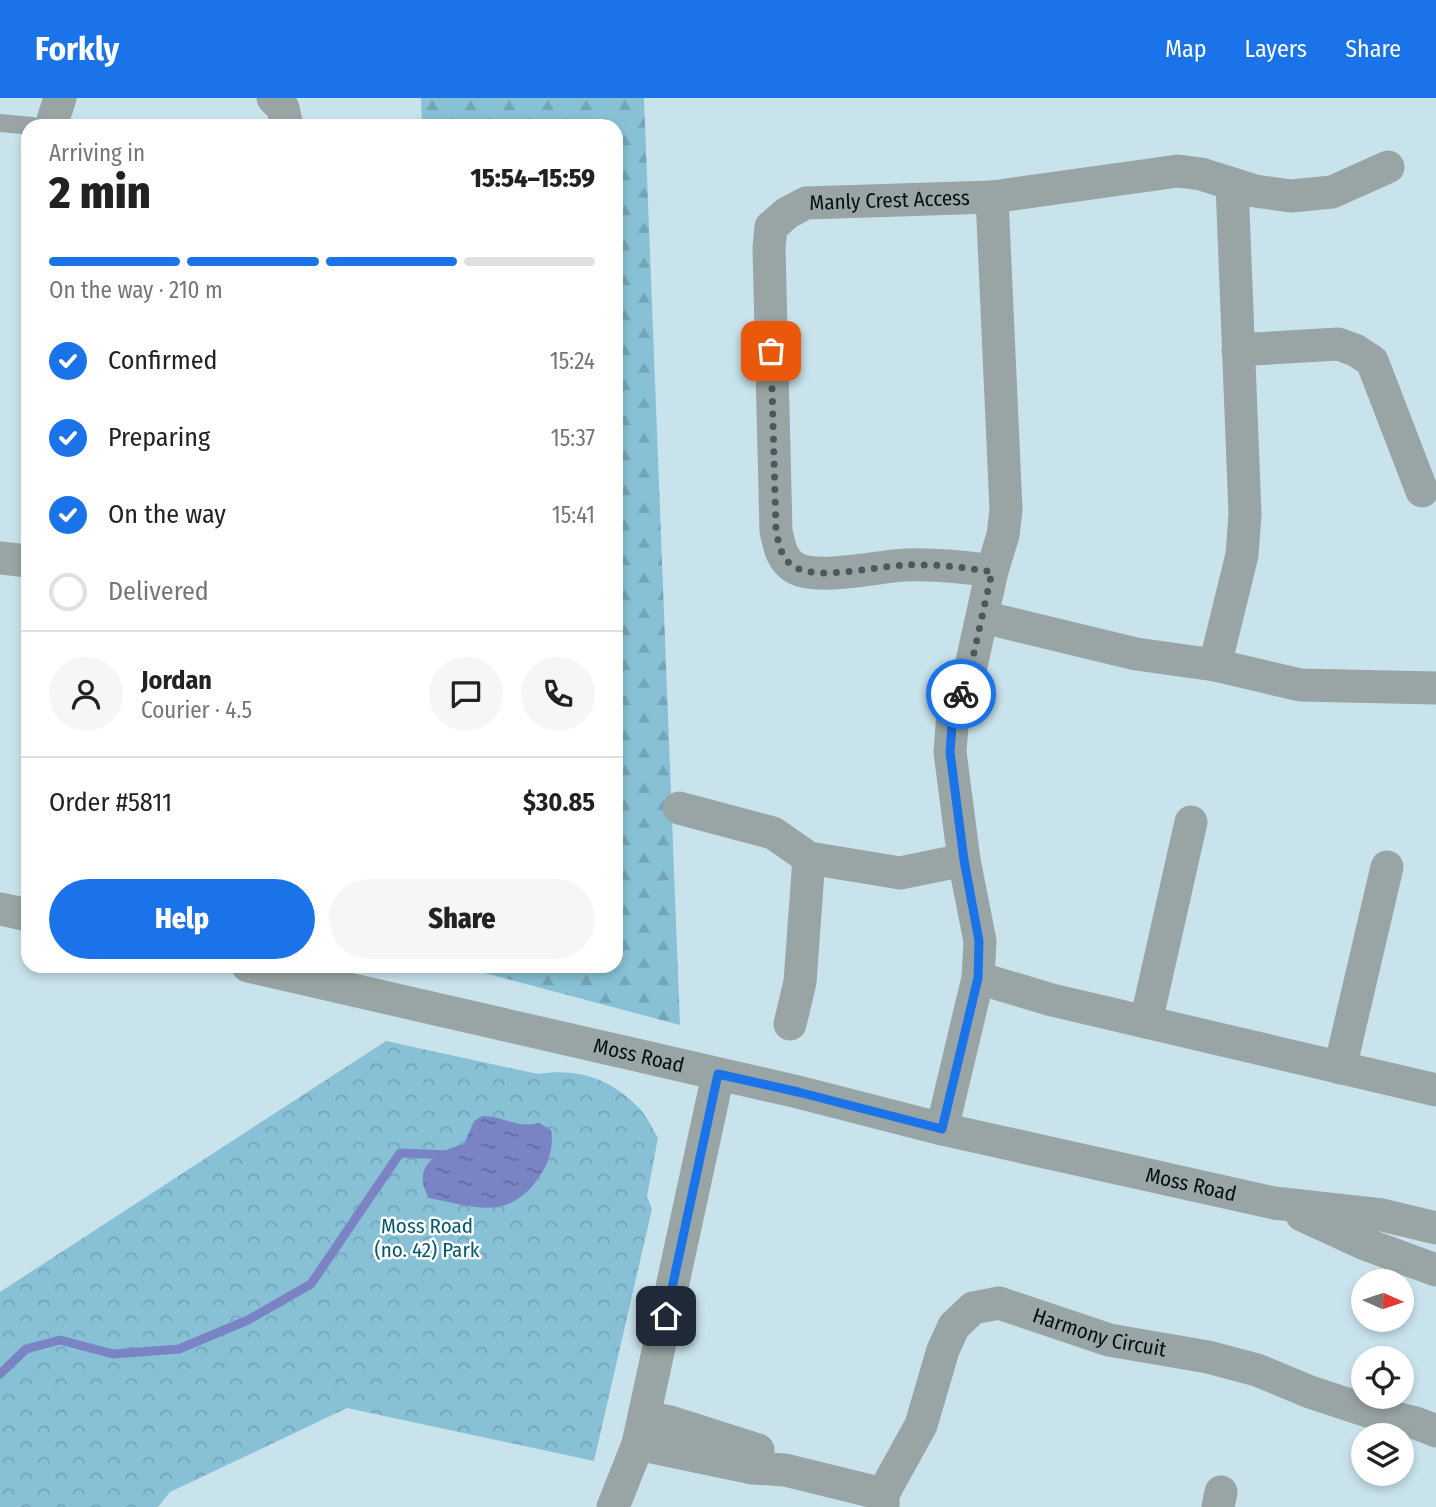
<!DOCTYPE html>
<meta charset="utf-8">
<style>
:root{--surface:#fff;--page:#f6f6f6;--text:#222;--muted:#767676;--line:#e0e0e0;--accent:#1a73e8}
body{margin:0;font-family:"Fira Sans Condensed",sans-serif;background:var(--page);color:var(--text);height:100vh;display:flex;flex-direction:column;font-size:26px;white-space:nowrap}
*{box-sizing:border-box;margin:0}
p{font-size:23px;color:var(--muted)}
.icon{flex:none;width:38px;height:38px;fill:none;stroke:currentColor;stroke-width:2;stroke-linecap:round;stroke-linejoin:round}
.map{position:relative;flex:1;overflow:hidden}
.drawer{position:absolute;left:21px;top:21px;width:602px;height:854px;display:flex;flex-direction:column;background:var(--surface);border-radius:21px;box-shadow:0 4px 10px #0003}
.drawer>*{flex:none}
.needle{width:46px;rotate:93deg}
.controls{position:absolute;left:1351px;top:1171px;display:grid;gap:14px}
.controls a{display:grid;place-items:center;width:63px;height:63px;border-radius:50%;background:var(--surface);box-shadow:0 4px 10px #0003;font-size:35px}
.pin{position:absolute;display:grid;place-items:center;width:60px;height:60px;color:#fff;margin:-30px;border-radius:14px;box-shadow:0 4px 10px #0006}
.courier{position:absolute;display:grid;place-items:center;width:70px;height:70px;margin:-35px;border:5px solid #1a73e8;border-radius:50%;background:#fff;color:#222;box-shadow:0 2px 9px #0007}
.headline em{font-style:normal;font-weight:800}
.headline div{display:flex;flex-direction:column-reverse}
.headline{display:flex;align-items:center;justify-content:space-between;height:119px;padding:0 28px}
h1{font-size:46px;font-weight:800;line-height:52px}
.bar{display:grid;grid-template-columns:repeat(4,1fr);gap:10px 7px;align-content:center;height:84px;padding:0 28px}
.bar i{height:9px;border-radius:5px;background:var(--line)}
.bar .selected{background:var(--accent)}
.bar p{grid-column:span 4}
.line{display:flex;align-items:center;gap:18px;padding:0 28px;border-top:2px solid var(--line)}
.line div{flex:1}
.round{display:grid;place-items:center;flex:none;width:74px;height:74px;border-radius:37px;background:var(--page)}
ol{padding:0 28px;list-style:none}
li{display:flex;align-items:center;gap:21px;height:77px}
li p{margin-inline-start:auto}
li .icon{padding:7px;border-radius:50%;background:var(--accent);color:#fff;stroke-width:4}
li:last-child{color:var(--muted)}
li i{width:38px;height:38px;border:4px solid var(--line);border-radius:50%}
.primary-button{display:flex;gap:14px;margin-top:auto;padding:14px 28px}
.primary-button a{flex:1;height:80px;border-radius:42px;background:var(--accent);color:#fff;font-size:28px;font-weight:800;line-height:80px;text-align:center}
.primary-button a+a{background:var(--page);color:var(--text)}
header{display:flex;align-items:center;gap:42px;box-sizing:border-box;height:98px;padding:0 35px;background:var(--accent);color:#fff}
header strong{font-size:33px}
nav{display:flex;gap:38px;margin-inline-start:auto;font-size:24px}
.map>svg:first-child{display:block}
.forest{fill:url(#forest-firs)}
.park{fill:url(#park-crowns)}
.water{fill:url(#water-ripples)}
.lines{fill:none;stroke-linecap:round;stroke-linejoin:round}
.stream{stroke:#7a84c4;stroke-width:9}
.lane{stroke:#99a5a4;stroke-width:18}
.street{stroke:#99a5a4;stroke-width:33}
.done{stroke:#4a595e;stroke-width:7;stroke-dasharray:0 12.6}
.route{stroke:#1a73e8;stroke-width:9}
.labels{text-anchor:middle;stroke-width:5;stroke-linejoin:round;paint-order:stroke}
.street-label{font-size:21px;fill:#050e11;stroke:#fff}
.park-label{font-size:21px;fill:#05576c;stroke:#fff}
</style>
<header>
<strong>Forkly</strong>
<nav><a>Map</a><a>Layers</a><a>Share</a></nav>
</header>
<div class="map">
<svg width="1436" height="1409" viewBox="0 0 1436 1409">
<defs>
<pattern id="forest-firs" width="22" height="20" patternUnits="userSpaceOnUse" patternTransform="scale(1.75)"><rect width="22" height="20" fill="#88c1d5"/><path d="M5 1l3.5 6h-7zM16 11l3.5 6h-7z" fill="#74a5b6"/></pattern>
<pattern id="park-crowns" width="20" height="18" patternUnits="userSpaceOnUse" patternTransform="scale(1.75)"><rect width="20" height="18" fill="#88c1d5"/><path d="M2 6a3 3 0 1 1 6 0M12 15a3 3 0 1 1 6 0" fill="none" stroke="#74a5b6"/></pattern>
<pattern id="water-ripples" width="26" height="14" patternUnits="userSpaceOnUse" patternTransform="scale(1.75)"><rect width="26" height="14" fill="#7a84c4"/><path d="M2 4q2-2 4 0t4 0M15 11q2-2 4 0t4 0" fill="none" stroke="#626a9e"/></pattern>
</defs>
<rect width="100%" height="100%" fill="#c9e3ed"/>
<path class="forest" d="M421,0H644L680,927L458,868H616V28H422Z"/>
<path class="park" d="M386,943L538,976C577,970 609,980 637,1008C646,1016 652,1030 658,1040L647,1098L652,1111L594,1363L347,1310L170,1394L158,1409H0V1194Z"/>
<path class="water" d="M482,1018C505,1018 516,1031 539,1025L551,1032C554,1048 549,1064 540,1078C508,1125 474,1108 428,1100C427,1095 423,1089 423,1084C420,1062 446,1050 464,1046L474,1023Z"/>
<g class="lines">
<path class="stream" d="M0,1276L26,1251L60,1242L113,1256L179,1251L248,1222L311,1186L400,1055L450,1057"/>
<path class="lane" d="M0,25L33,28"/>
<g class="street">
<path d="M273,0L283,10L287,28"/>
<path d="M51,28L60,0"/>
<path d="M1238,252L1338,246L1355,252L1372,263L1422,393"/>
<path d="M0,460L28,463"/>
<path id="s1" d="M992,473C964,469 935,466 906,467C877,468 819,483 795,470C781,462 779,446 776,433L769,150L771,129L787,115L806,105L992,99L1178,73L1201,76L1255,93L1291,98L1332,94L1388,69"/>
<path d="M983,519L1136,556L1215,567L1300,587L1436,590"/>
<path d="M1215,567L1242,457L1245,416L1232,86"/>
<path d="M679,710L773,735L809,760L900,775L964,762"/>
<path d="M0,811L28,817"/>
<path id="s2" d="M248,868L798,994L942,1031L1274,1105L1382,1117L1436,1130"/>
<path d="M978,880L1052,902L1436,992"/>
<path d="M1146,924L1191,724"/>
<path d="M790,926L800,884L809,760"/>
<path d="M1340,970L1387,769"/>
<path d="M942,1031L978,880L980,843L964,762L950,654L953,614L969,577L992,473L1003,437L1006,412L992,99"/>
<path d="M1302,1117L1365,1146L1436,1172"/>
<path d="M644,1319L670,1324L758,1352"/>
<path d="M638,1346L753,1370L785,1372L883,1396"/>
<path d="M613,1409L638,1346L718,977"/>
<path id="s3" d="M883,1409V1396L921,1327L943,1252L954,1228L973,1210L999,1205L1109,1242L1208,1259L1257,1272L1310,1294L1374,1315L1416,1325L1436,1333"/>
<path d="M1218,1409L1221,1394"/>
</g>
</g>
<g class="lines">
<path class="done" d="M771,253L776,433C779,446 781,462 795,469C819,483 877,468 906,467C935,466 964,469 992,474L969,577L961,596"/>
<path class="route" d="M666,1218L718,976L798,994L942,1031L978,880L979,843L964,762L950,654L953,614L961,596"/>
</g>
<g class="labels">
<g class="street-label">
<text dy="7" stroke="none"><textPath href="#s1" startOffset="672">Manly Crest Access</textPath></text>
<text dy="7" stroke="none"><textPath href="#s2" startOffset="401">Moss Road</textPath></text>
<text dy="7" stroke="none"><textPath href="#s2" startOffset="968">Moss Road</textPath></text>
<text dy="7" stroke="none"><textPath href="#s3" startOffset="354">Harmony Circuit</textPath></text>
</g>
<g class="park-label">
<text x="427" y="1135">Moss Road<tspan x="427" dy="24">(no. 42) Park</tspan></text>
</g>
</g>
</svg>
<div class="controls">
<a><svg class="needle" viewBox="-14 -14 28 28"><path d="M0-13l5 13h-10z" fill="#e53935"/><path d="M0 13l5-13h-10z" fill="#767676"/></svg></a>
<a><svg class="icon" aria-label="locate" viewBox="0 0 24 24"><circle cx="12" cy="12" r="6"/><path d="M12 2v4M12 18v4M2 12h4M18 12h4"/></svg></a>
<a><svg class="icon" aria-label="layers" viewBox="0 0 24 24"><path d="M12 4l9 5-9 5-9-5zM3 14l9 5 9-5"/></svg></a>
</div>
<div class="pin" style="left:771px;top:253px;background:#ea580c"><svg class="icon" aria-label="bag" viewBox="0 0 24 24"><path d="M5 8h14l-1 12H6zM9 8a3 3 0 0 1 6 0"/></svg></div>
<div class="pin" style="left:666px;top:1218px;background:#1f2937"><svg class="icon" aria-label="home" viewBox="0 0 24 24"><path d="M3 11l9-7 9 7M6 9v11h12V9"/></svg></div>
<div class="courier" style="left:961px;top:596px"><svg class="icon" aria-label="bike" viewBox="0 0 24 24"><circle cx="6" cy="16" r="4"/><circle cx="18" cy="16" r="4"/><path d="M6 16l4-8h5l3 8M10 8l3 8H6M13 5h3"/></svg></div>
<section class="drawer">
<div class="headline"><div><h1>2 min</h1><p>Arriving in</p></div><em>15:54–15:59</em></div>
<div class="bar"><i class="selected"></i><i class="selected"></i><i class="selected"></i><i></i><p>On the way · 210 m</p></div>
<ol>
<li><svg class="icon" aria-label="check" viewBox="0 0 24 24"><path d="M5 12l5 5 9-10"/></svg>Confirmed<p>15:24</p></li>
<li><svg class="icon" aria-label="check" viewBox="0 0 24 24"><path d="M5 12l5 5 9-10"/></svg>Preparing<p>15:37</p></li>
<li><svg class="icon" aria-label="check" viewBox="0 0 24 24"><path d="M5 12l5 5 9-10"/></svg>On the way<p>15:41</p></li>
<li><i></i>Delivered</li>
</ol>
<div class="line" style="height:126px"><a class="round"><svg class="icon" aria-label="person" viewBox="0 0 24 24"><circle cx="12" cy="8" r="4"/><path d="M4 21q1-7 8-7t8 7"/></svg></a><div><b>Jordan</b><p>Courier · 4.5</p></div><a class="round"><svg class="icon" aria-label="chat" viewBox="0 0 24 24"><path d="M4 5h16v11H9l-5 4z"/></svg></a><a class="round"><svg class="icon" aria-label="phone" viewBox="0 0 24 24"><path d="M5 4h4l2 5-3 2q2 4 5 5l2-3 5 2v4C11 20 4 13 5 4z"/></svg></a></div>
<div class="line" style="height:91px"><div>Order #5811</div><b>$30.85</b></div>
<div class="primary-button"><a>Help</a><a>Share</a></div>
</section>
</div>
